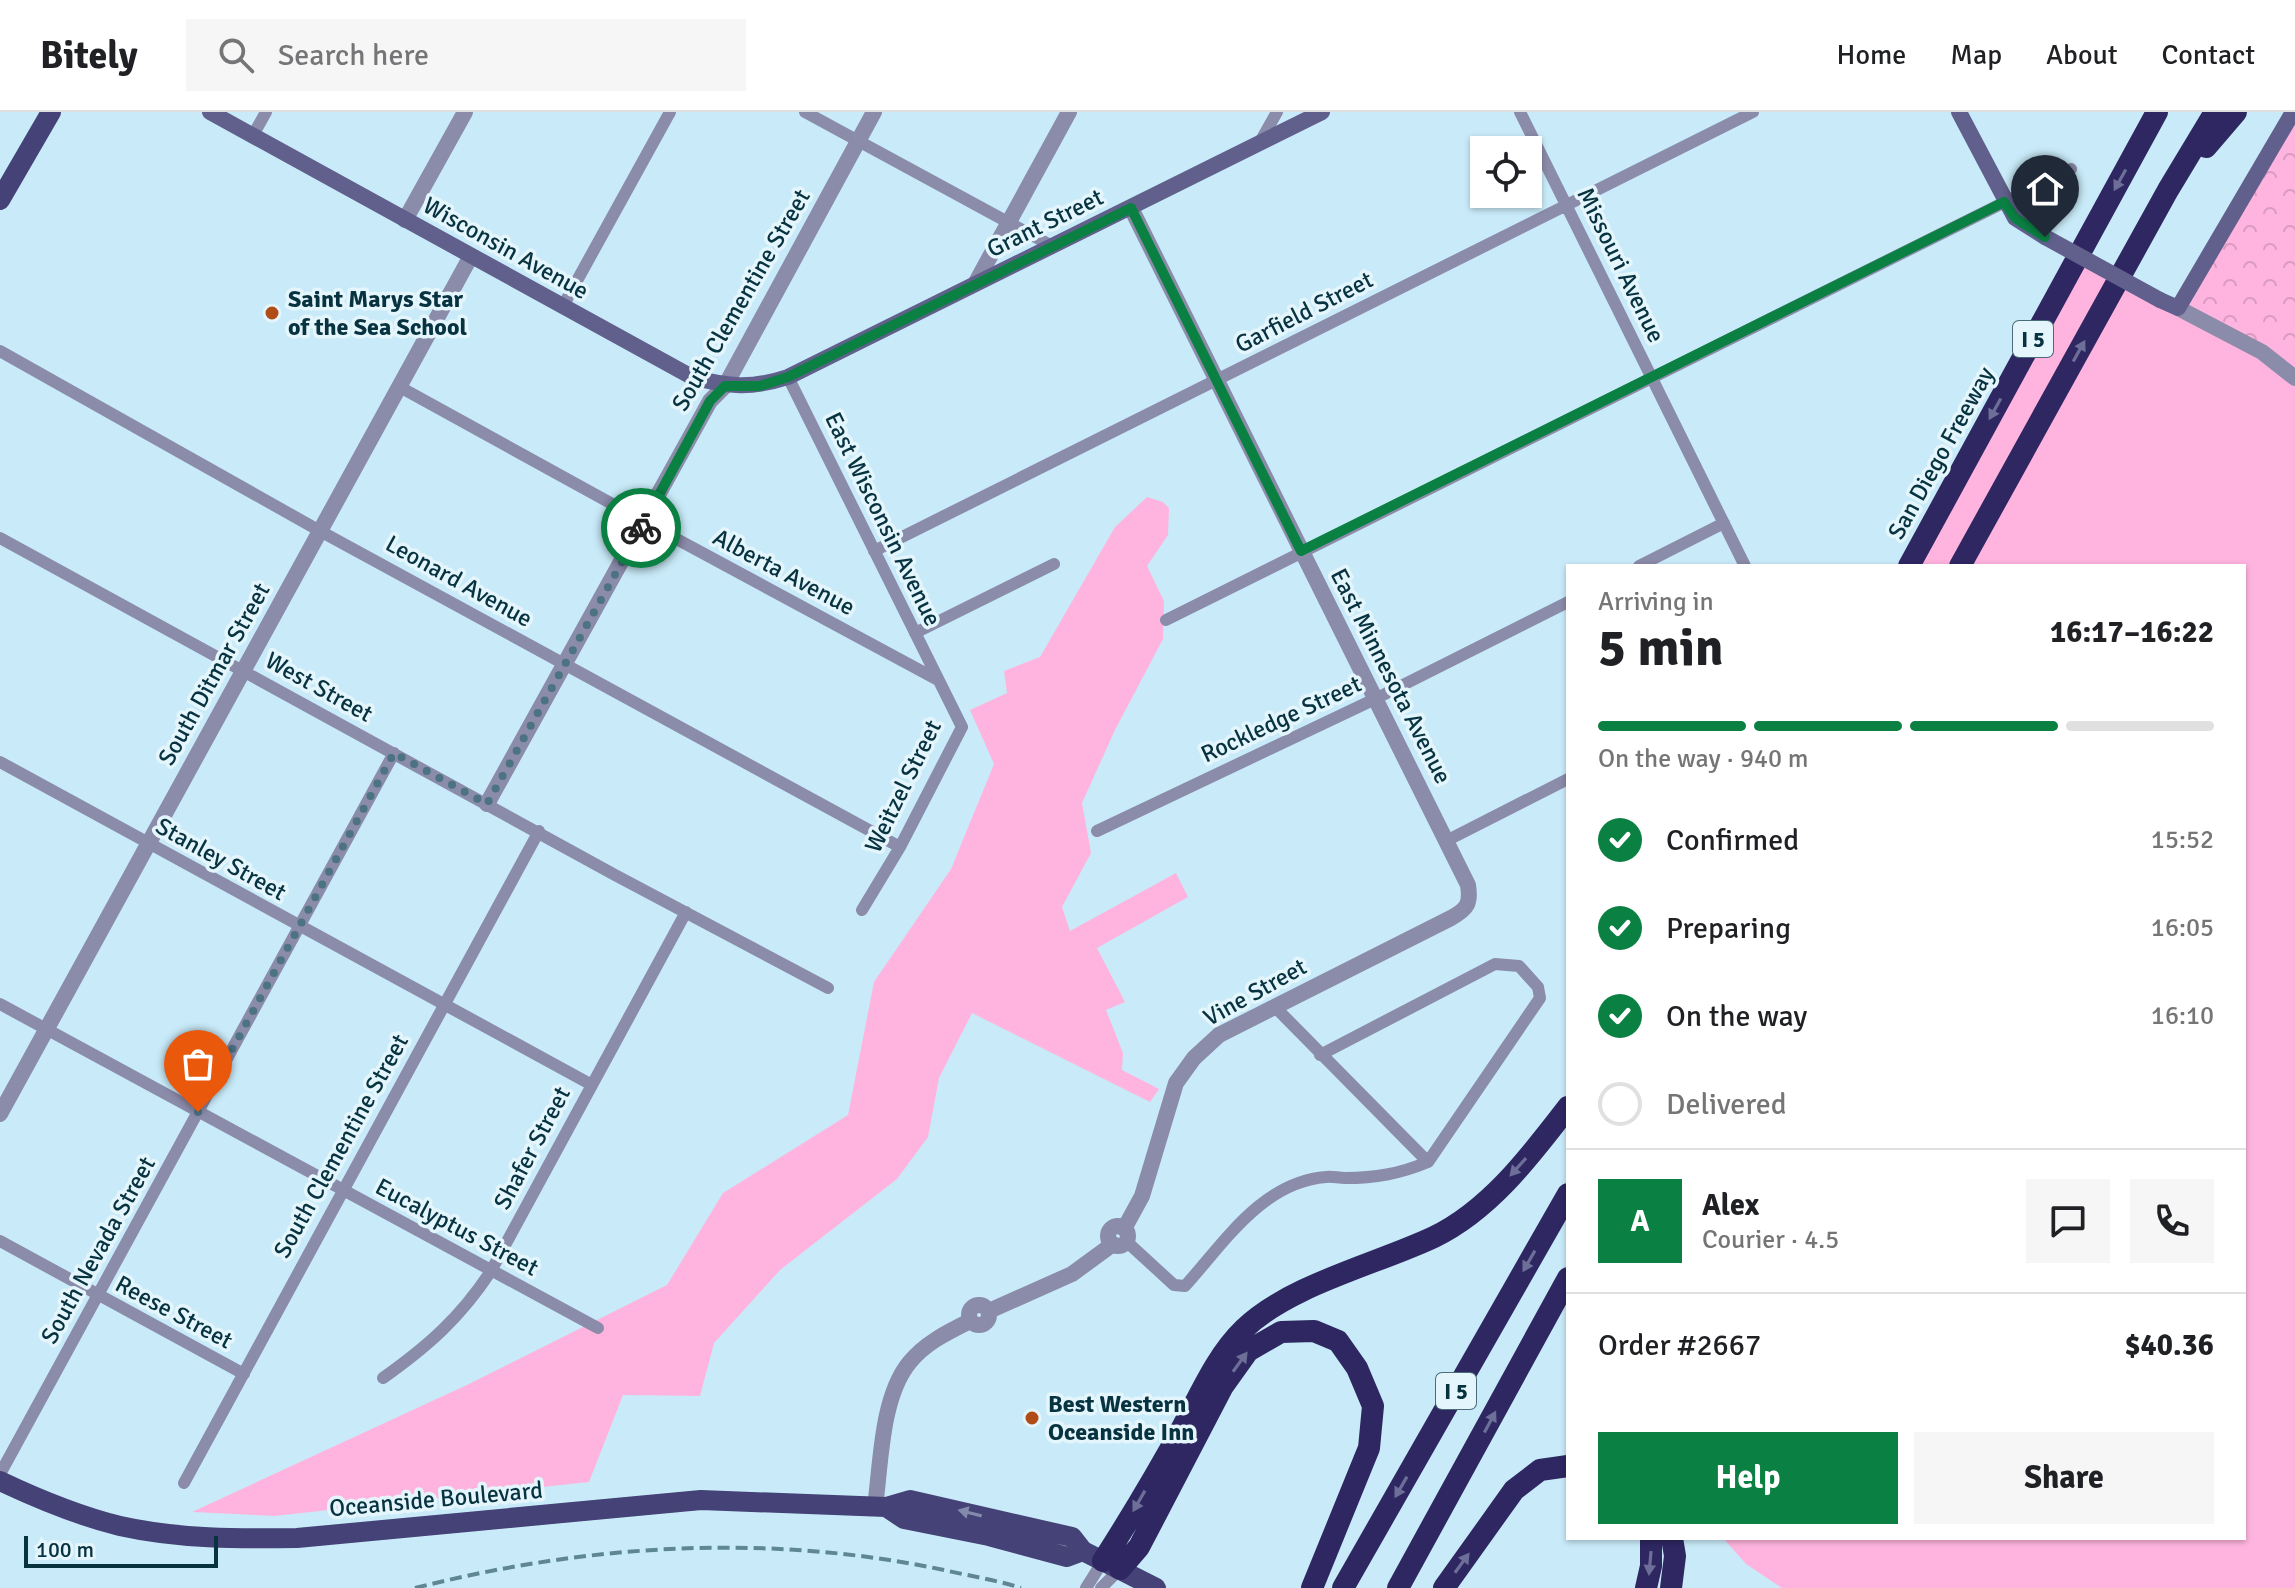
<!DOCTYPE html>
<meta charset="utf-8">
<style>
:root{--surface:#fff;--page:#f6f6f6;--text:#202124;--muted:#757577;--line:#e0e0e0;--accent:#0b8043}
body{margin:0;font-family:Signika,sans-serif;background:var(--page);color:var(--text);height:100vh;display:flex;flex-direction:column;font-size:30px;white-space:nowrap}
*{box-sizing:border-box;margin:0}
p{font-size:26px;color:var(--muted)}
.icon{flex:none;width:44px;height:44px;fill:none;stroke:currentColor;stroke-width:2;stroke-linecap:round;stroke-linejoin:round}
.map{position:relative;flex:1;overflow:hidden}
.sheet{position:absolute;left:1566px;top:452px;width:680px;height:976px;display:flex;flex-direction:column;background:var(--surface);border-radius:0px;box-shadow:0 2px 6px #0004}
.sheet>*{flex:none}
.tools{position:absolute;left:1470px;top:24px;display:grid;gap:16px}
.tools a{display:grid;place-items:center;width:72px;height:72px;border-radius:0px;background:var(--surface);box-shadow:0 2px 6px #0004;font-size:40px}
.scale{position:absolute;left:24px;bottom:20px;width:194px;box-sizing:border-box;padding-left:8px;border:4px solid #073240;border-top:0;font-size:22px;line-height:28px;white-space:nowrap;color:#073240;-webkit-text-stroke:6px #e4f5fc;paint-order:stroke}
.pin{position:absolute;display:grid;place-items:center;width:68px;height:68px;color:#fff;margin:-82px -34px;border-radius:50% 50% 50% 0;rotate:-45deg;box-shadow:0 0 8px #0007}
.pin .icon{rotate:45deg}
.courier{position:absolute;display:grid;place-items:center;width:80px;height:80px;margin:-40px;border:6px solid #0b8043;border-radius:50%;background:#fff;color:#222;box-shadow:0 2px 10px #0007}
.overview em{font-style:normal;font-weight:800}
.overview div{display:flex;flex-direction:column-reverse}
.overview{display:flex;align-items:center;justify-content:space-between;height:136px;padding:0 32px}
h1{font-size:52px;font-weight:800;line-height:60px}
.bar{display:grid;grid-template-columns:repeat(4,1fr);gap:12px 8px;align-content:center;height:96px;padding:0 32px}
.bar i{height:10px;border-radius:6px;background:var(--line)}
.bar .current{background:var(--accent)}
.bar p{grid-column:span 4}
.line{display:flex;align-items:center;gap:20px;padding:0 32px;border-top:2px solid var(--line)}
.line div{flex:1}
.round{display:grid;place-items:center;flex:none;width:84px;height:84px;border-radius:0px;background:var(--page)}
ol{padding:0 32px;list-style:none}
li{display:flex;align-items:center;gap:24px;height:88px}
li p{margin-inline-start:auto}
li .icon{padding:8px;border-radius:50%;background:var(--accent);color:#fff;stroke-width:4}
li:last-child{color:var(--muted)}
li i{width:44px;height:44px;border:4px solid var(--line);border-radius:50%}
.primary-button{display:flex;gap:16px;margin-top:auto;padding:16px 32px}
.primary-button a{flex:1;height:92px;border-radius:0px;background:var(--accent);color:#fff;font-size:32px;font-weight:800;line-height:92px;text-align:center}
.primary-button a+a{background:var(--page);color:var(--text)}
header{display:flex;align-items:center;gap:48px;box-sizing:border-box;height:112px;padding:0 40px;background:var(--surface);border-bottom:2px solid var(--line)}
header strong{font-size:38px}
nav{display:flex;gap:44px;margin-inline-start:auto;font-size:28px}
.search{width:560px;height:72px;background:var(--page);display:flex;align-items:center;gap:20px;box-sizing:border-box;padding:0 28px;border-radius:0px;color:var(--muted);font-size:30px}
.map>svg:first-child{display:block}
.grass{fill:#ffb4df}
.park{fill:url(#park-crowns)}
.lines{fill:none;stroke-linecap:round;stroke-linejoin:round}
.minor{stroke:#8b8baa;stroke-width:12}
.tertiary{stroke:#8b8baa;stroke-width:16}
.secondary{stroke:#61608c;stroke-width:16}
.primary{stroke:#444276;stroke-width:20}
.motorway{stroke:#2e2762;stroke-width:22}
.rail{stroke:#5f8694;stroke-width:4;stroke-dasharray:12 6;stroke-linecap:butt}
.secondary-bridge{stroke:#61608c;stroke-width:16}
.oneway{fill:#6e6f98}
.oneway2{fill:#848aac}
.done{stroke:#4b7381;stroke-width:8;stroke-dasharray:0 14.4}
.route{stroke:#0b8043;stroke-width:10}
.poi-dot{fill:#b04c17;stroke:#e4f5fc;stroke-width:3}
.labels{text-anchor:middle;stroke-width:7;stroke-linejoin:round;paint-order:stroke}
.shield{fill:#e4f5fc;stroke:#496c78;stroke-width:2}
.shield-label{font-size:22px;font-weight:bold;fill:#073240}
.street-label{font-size:24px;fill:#073240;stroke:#e4f5fc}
.poi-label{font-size:24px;font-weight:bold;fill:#073240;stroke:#e4f5fc;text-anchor:start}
</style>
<header>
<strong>Bitely</strong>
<div class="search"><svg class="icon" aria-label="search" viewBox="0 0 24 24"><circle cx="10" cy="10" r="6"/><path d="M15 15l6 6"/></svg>Search here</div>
<nav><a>Home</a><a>Map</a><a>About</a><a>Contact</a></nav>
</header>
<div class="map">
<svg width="2295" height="1476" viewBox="0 0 2295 1476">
<defs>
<pattern id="park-crowns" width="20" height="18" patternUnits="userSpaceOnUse" patternTransform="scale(2)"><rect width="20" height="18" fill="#ffb4df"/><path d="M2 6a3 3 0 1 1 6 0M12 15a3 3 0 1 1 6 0" fill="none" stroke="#d99bc0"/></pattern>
</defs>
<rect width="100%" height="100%" fill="#c9ebf9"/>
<path class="grass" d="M2075,145L2259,244L2295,268V1476H1782L1746,1452L1723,1426H2244V454H1903Z
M1147,385L1163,390L1169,396L1168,423L1147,454L1164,489L1163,527L1115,618L1082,691L1091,741L1062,795L1070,819L1176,761L1188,785L1097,836L1125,890L1106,898L1123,941L1122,958L1159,977L1150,990L972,901L939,966L928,1025L897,1067L780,1158L714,1231L700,1284L623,1283L589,1370L274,1404L192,1400L469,1272L667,1173L723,1081L848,1003L874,870L951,757L994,652L970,598L1007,581L1004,559L1040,545L1115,415Z"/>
<path class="park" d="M2295,0V268L2179,187Z"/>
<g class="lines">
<path class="minor" d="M805,0L1052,134
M1520,0L1745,454
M252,25L266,0
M1260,30L1277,0
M563,194L670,0
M0,239L320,419L900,735
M788,265L962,615L900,735L862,798
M398,274L645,410L938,568
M0,426L615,763L828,876
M874,439L1753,0
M1639,454L1724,411
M1166,508L2071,57
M915,521L1054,452
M0,650L592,973
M1097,719L1375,587L1568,490
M1446,729L1568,667
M0,892L598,1216
M1274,894L1428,1050L1540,886L1538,875L1519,854L1495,852L1320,943
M0,1129L244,1262
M1126,1129L1174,1173L1185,1174C1224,1131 1262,1070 1326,1065C1332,1064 1338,1066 1345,1066C1375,1066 1399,1062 1428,1050
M383,1266C428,1234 460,1206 491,1159L686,800
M0,1362L394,641
M184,1371L539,719
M1086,1476L1103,1449
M1101,1476L1120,1457"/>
<path class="tertiary" d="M405,108L465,0
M975,172L1069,0
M2178,196L2262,240L2295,266
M487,692L710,289L725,274L874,0
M0,1002L471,144
M1108 1124a10 10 0 1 1 20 0a10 10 0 1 1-20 0Z
M1124,1117L1142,1084L1176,971L1194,946L1219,923L1451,806C1467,797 1471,792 1468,773L1131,96
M969 1203a10 10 0 1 1 20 0a10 10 0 1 1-20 0Z
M989,1199L1072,1162L1113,1132
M875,1395C881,1351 881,1286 909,1251C925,1231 948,1220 970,1209"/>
<path class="secondary" d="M210,0L692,265C729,275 751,277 788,265L1322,0
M1959,0L2015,106L2045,125
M2160,188L2178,196L2293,0"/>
<path class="primary" d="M0,88L51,0
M0,1369C38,1387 79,1404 120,1414C178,1427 239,1427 297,1426L701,1388L886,1395L910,1388L1072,1425L1083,1439L1156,1476
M886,1395L904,1407L989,1424L1067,1445L1083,1439"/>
<path class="motorway" d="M2206,35L2236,0
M1909,454L2157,0
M1960,454L2168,78L2215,0
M1103,1449C1131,1405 1158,1360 1183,1314C1201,1281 1217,1243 1244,1217C1289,1173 1377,1152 1434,1125C1490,1098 1531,1043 1568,995
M1120,1457L1139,1435L1223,1274L1248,1239L1281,1220L1314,1219L1338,1229L1357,1256L1373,1294L1369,1336L1312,1476
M1343,1476L1568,1082
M1398,1476L1568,1166
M1444,1476L1514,1378L1540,1358L1568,1354
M1646,1476L1651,1454V1426
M1671,1476L1675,1444L1672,1426"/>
<path class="rail" d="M415,1476C589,1432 768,1421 944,1458C970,1464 996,1468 1021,1476"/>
<path class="secondary-bridge" d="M2045,125L2160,188"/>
</g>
<defs><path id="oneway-solid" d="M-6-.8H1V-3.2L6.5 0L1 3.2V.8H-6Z" transform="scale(2)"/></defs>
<g class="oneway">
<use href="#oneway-solid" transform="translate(2120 68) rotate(119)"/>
<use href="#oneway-solid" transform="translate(2079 239) rotate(-61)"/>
<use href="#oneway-solid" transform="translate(1995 297) rotate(119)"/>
<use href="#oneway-solid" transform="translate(1518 1055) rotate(132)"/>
<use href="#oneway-solid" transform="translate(1529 1149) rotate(120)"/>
<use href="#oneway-solid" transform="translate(1240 1250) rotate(-54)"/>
<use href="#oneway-solid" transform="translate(1490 1310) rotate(-62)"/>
<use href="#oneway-solid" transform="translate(1401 1375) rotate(120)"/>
<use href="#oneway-solid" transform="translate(1139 1389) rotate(120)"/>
<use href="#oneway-solid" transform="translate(1462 1451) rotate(-54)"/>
<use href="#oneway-solid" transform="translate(1650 1451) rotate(95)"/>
</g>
<use class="oneway2" href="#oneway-solid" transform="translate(970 1401) rotate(-166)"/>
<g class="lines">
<path class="done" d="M198,1000L394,641L487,692L641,416"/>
<path class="route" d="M641,416L710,289L725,274H760L788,265L1131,96L1301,439L2004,90L2015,106L2045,125"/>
</g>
<g class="poi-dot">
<circle cx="272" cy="201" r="8"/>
<circle cx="1032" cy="1306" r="8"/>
</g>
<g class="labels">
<g class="shield">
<rect x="2013" y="209" width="40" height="36" rx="6"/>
<rect x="1436" y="1261" width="40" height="36" rx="6"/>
</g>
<g class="shield-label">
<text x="2033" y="235">I 5</text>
<text x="1456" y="1287">I 5</text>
</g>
<g class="street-label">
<text transform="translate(1045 111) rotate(-26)" y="8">Grant Street</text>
<text transform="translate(506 136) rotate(29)" y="8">Wisconsin Avenue</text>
<text transform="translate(1621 153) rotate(64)" y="8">Missouri Avenue</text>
<text transform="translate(741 188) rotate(-60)" y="8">South Clementine Street</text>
<text transform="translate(1304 200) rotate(-27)" y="8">Garfield Street</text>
<text transform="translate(1941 341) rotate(-61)" y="8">San Diego Freeway</text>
<text transform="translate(883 407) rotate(64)" y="8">East Wisconsin Avenue</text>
<text transform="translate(784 460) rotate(28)" y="8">Alberta Avenue</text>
<text transform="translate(459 469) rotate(29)" y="8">Leonard Avenue</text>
<text transform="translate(214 562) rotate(-61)" y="8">South Ditmar Street</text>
<text transform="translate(1391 564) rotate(63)" y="8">East Minnesota Avenue</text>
<text transform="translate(319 575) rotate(29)" y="8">West Street</text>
<text transform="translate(1281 607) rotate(-25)" y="8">Rockledge Street</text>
<text transform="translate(903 674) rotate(-64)" y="8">Weitzel Street</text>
<text transform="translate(221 747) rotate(29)" y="8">Stanley Street</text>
<text transform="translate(1255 880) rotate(-29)" y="8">Vine Street</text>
<text transform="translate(341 1034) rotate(-61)" y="8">South Clementine Street</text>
<text transform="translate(532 1036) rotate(-62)" y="8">Shafer Street</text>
<text transform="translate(457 1115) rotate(28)" y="8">Eucalyptus Street</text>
<text transform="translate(98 1138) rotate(-61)" y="8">South Nevada Street</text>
<text transform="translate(174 1200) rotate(28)" y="8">Reese Street</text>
<text transform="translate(436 1387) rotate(-5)" y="8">Oceanside Boulevard</text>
</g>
<g class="poi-label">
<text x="288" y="195">Saint Marys Star<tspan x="288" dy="28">of the Sea School</tspan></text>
<text x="1048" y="1300">Best Western<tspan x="1048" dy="28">Oceanside Inn</tspan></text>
</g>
</g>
</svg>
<div class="tools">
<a><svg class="icon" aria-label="locate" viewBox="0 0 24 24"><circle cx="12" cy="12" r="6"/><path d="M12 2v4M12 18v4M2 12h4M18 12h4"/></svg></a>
</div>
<div class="scale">100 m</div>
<div class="pin" style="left:198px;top:1000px;background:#ea580c"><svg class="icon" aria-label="bag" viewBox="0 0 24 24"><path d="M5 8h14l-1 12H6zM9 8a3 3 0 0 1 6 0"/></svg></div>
<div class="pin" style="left:2045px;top:125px;background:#1f2937"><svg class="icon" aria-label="home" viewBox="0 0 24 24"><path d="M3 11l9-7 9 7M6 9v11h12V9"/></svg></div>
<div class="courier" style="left:641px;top:416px"><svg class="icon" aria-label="bike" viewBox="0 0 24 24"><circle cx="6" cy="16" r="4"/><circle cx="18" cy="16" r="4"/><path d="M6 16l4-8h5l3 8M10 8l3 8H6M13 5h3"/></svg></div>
<section class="sheet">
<div class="overview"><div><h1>5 min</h1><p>Arriving in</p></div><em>16:17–16:22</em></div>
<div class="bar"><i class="current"></i><i class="current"></i><i class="current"></i><i></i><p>On the way · 940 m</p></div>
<ol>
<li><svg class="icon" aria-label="check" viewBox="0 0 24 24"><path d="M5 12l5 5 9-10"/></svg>Confirmed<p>15:52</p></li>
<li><svg class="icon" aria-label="check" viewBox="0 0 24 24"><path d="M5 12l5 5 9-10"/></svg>Preparing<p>16:05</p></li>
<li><svg class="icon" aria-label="check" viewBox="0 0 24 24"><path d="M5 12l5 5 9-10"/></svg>On the way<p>16:10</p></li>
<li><i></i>Delivered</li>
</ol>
<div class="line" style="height:144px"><b class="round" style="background:var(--accent);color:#fff">A</b><div><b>Alex</b><p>Courier · 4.5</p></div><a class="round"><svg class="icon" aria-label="chat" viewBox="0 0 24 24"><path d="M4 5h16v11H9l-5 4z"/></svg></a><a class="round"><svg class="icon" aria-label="phone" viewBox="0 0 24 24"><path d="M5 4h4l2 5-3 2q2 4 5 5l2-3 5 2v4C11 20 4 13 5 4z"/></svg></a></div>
<div class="line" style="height:104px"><div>Order #2667</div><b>$40.36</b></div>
<div class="primary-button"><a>Help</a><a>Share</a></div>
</section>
</div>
